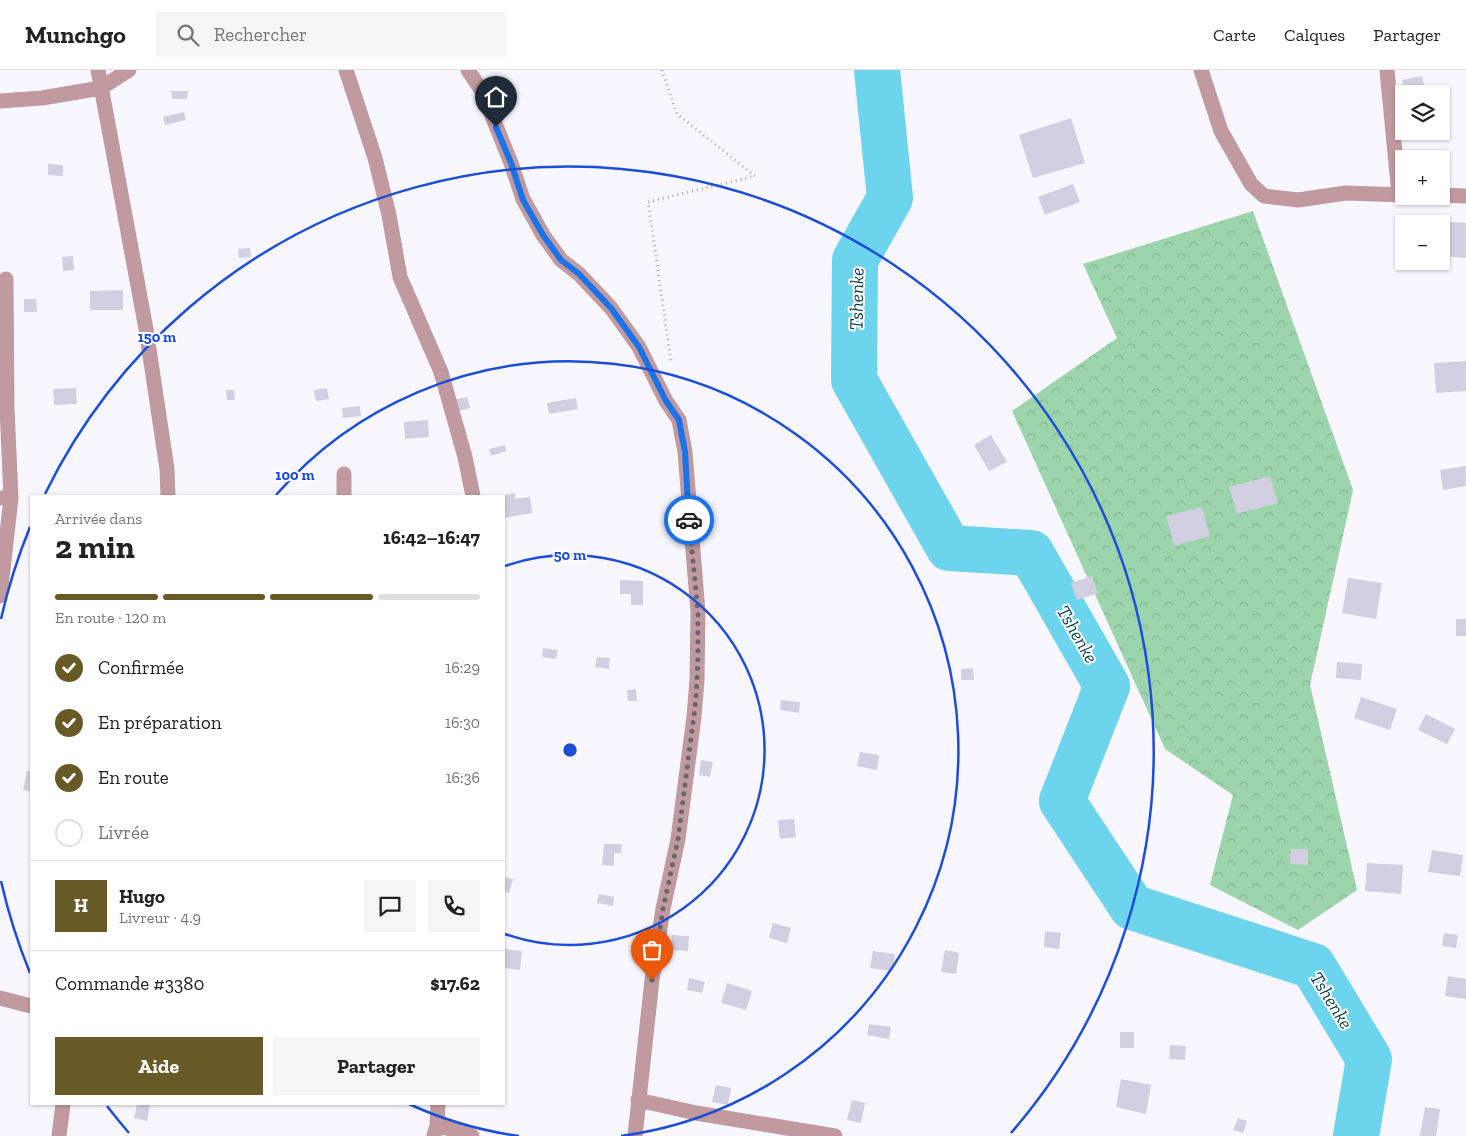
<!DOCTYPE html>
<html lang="fr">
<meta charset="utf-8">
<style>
:root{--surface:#fff;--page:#f6f6f6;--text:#222;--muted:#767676;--line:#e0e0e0;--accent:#675a27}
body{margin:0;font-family:"Zilla Slab",serif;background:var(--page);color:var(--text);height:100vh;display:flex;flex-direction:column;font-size:19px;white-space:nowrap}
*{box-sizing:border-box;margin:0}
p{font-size:16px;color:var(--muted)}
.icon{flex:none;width:28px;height:28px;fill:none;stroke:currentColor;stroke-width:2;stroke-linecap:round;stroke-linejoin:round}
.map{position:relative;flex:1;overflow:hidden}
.details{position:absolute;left:30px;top:425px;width:475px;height:610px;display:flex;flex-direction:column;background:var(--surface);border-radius:0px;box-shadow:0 1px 4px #0004}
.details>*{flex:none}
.controls{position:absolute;left:1395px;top:15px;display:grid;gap:10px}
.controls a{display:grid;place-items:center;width:55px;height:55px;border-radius:0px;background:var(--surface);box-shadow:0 1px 4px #0004;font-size:25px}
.pin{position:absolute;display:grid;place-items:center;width:42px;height:42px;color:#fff;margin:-51px -21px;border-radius:50% 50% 50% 0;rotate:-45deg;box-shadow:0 0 5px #0007}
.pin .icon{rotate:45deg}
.courier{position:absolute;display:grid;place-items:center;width:50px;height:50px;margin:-25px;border:4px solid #1a73e8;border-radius:50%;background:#fff;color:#222;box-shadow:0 1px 6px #0007}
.summary em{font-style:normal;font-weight:700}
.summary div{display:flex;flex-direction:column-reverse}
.summary{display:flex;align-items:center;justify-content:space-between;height:85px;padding:0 25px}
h1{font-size:32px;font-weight:700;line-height:38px}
.bar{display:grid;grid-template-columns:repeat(4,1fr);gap:8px 5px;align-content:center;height:60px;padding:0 25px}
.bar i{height:6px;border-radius:4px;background:var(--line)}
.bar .on{background:var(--accent)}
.bar p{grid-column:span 4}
.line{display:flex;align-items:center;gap:12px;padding:0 25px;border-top:1px solid var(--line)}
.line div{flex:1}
.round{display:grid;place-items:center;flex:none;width:52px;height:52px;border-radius:0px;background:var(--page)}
ol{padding:0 25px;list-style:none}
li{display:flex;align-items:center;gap:15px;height:55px}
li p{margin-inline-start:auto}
li .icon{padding:5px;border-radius:50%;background:var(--accent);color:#fff;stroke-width:4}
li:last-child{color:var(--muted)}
li i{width:28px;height:28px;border:2px solid var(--line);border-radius:50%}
.action{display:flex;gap:10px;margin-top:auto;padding:10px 25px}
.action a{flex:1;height:58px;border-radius:0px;background:var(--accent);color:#fff;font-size:20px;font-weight:700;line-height:58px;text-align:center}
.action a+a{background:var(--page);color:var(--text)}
header{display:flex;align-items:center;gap:30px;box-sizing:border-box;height:70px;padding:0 25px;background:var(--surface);border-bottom:1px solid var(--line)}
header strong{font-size:24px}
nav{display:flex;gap:28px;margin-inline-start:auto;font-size:18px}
.search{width:350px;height:45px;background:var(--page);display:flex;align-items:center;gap:12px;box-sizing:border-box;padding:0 18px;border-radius:0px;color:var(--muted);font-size:19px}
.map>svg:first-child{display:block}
.forest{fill:url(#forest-crowns)}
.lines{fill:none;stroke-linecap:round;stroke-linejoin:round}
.river{stroke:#6cd4ec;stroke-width:46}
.building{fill:#d3cfe3}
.path{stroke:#adabb3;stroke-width:3;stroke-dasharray:1 4;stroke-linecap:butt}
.minor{stroke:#c09a9f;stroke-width:15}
.done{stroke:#68676e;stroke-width:5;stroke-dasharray:0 9}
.route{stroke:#1a73e8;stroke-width:6}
.ring{fill:none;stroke:#1d4ed8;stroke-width:2.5}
.labels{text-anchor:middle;stroke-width:4;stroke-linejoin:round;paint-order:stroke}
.water-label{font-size:19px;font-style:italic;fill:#0c3d47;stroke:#fff}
.centre{fill:#1d4ed8;stroke:#fff;stroke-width:2.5}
.ring-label{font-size:15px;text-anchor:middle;font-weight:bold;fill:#1d4ed8;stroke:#fff;stroke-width:4;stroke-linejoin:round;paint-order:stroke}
</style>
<header>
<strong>Munchgo</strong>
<div class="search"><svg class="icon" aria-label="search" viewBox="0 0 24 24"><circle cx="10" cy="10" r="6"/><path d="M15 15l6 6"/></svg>Rechercher</div>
<nav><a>Carte</a><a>Calques</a><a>Partager</a></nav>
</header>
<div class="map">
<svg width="1466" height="1066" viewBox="0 0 1466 1066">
<defs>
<pattern id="forest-crowns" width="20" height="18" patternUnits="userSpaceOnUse" patternTransform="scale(1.25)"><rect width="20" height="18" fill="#9cd5ab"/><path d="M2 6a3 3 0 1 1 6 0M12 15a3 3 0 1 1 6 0" fill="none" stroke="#86b693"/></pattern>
</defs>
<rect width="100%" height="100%" fill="#f8f6fe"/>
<path class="forest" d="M1253,141L1353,420L1310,615L1357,820L1298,860L1210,815L1233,725L1165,679L1012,341L1117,268L1083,194Z"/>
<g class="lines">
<path class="river" d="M877,0L890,128L855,190L854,310L949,478L1031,483L1107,616L1062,731L1132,837L1313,896L1369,989L1356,1066"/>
</g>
<path class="building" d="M1422,6L1425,18L1404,21L1402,10Z
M171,21H188L187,29H172Z
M184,42L186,50L165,55L163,47Z
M1071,48L1085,93L1033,108L1019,65Z
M48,94L63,95V106L48,105Z
M1073,114L1080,132L1045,145L1038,127Z
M1404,149L1466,153V188L1441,186V154H1404Z
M250,178L251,187L239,188L238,179Z
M73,186L74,200L63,201L62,187Z
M123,220V240H90V221Z
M24,229H36L37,242H24Z
M1466,291V321L1436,323L1434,293Z
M76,318L77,334L54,335L53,319Z
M327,318L329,329L316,331L314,320Z
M226,320H234L235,330H227Z
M467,327L470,338L456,342L453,330Z
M576,328L578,339L549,344L547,333Z
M360,336L361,346L343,348L342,338Z
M428,350L429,367L405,369L404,352Z
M991,365L1007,392L989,401L974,375Z
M505,375L506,381L491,386L489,379Z
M1466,396V416L1443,420L1440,400Z
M1270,406L1278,433L1237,444L1229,417Z
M515,423V429L530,427L532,443L504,448V425Z
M1202,437L1210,466L1174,476L1166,446Z
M1092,506L1098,523L1077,530L1071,513Z
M1348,508L1382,513L1376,549L1342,543Z
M620,510L643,511V535H631V524H620Z
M1456,549H1466V566H1456Z
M543,578L558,580L556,589L542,587Z
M597,587L610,588L609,599L595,597Z
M1337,592L1362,594L1361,610L1336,608Z
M973,598L974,610H961V599Z
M636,619L637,631H628L627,620Z
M1361,627L1397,639L1390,660L1354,648Z
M781,630L800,632L799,643L780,640Z
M1426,644L1455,659L1447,674L1418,660Z
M860,682L879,685L877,700L857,696Z
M701,690L713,692L710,707L699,705Z
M27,701H31V722L23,720Z
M794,749L796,767L780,769L778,750Z
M604,774H622L621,783H614V796L602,795Z
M1291,779H1308V795L1290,794Z
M1432,780L1463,785L1460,806L1428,802Z
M1367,793L1403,795L1401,824L1365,821Z
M504,807L513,809L509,823L504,821Z
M599,824L614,827L613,836L597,833Z
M773,853L791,858L787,873L769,868Z
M1045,861L1061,863L1059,879L1044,877Z
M1444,863L1458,865L1456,878L1442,876Z
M672,865L689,866L688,881L671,880Z
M504,879L522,881L520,900L504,898Z
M945,880L959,883L956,904L941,902Z
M873,881L895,884L893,901L870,898Z
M1448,906L1466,909V929L1445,926Z
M689,908L705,912L702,923L687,920Z
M727,913L752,921L746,940L721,933Z
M869,954L891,957L889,969L867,965Z
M1120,962H1134V978H1120Z
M1170,975L1186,976L1185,990L1169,989Z
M1121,1009L1151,1015L1146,1044L1116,1037Z
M716,1015L731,1018L728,1035L712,1032Z
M852,1030L865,1033L861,1053L847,1050Z
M137,1034H150L147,1051L134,1048Z
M1425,1037L1440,1039L1436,1066H1420Z
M1238,1048L1247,1051L1243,1063L1233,1060Z"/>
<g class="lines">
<path class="path" d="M662,0L677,44L755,106L648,132L671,291"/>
<path class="minor" d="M98,0L146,259L167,399L168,426
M346,0L375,88L389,145L400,207L441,302L465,387L473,426
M468,0L482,21L511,93L523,129L543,165L561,190L579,204L611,238L639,277L666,331L679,350L685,382L698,542L697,610L694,647L678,769L663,839L652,910L635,1066
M1201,0L1221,61L1251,114L1264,126L1298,130L1346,123L1404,125
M1387,0L1399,125
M0,31L42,28L101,18L129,0
M1441,125L1466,126
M6,209L7,338L11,428
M344,404V426
M0,428H11L0,526
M0,928L31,936
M638,1030L696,1043L835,1066
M437,1055L472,1066
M59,1066L63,1034
M434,1066L437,1055L438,1034"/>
</g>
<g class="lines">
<path class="done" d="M652,910L663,839L678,769L696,629L698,588V542L689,450"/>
<path class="route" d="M496,57L511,93L523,130L543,165L561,190L579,204L611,238L639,277L666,331L679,350L685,382L689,450"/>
</g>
<g class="ring">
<path d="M505 496A195 195 0 1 1 505 864"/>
<path d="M519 1066A389 389 0 0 1 409 1034M276 425A389 389 0 1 1 621 1066"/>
<path d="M129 1063A584 584 0 0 1 107 1036M30 903A584 584 0 0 1 1 811M1 549A584 584 0 0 1 30 457M45 424A584 584 0 1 1 1011 1063"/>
</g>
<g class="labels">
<g class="water-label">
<text transform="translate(856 229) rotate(-89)" y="7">Tshenke</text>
<text transform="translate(1078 564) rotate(60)" y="7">Tshenke</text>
<text transform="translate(1332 930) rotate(58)" y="7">Tshenke</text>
</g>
</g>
<circle cx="570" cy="680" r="8" class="centre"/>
<g class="ring-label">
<text x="157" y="272">150 m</text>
<text x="295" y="410">100 m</text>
<text x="570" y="490">50 m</text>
</g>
</svg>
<div class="controls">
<a><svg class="icon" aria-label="layers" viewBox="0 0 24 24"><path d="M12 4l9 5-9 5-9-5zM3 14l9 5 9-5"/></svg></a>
<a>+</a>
<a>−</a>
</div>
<div class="pin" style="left:652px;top:910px;background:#ea580c"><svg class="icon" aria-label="bag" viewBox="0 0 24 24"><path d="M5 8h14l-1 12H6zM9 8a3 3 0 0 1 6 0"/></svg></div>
<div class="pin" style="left:496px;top:57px;background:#1f2937"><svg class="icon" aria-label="home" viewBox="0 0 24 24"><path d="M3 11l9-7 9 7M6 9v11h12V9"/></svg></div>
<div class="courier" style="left:689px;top:450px"><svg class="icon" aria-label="car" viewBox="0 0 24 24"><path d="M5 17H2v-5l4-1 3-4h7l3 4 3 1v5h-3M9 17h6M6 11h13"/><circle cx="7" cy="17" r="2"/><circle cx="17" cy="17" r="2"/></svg></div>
<section class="details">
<div class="summary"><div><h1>2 min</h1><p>Arrivée dans</p></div><em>16:42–16:47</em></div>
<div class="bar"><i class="on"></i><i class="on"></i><i class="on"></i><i></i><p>En route · 120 m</p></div>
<ol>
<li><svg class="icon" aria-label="check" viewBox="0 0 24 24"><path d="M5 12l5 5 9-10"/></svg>Confirmée<p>16:29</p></li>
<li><svg class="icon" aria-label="check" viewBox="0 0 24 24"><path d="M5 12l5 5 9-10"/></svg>En préparation<p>16:30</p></li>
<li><svg class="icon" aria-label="check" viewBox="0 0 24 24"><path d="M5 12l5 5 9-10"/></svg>En route<p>16:36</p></li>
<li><i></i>Livrée</li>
</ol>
<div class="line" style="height:90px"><b class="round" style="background:var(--accent);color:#fff">H</b><div><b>Hugo</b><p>Livreur · 4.9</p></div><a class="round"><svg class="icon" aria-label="chat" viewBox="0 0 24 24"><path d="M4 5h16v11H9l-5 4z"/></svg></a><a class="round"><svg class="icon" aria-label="phone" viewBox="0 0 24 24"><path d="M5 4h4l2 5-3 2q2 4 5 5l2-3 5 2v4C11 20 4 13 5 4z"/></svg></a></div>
<div class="line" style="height:65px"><div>Commande #3380</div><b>$17.62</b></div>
<div class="action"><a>Aide</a><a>Partager</a></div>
</section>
</div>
